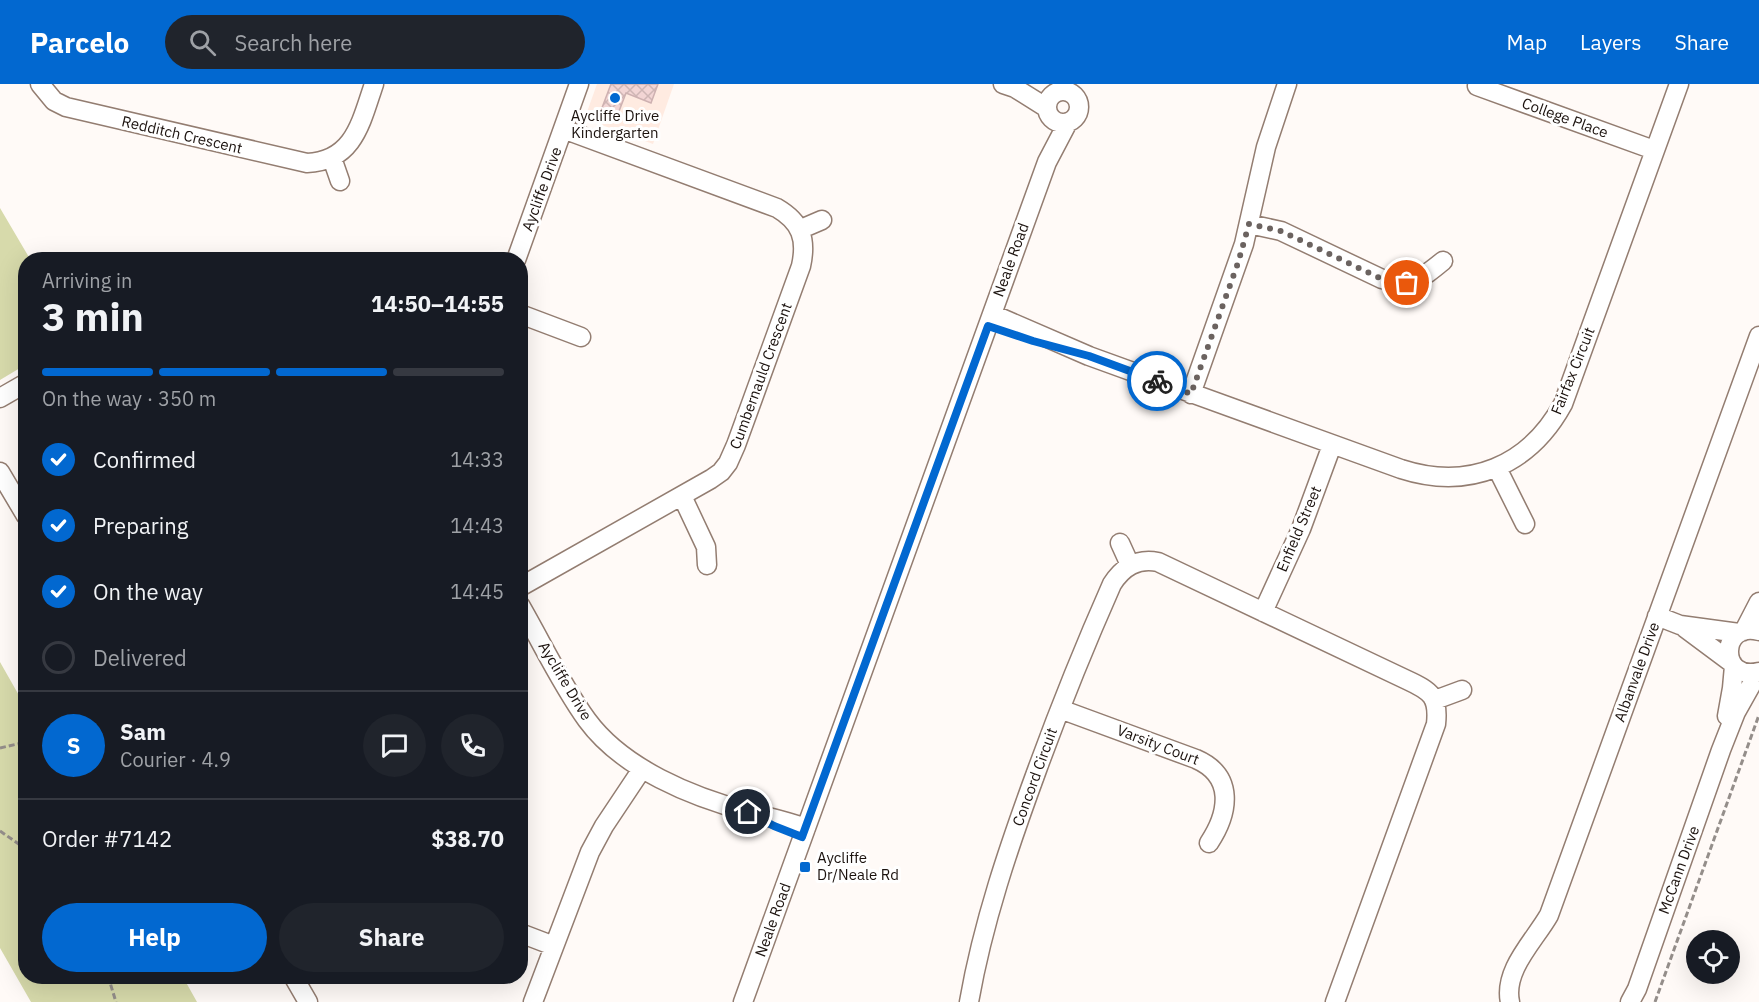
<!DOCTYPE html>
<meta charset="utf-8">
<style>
:root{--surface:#171b24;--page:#20242c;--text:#f1f3f6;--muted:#9ea1a6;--line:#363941;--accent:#0268d0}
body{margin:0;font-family:"IBM Plex Sans",sans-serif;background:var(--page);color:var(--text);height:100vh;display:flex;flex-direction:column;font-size:22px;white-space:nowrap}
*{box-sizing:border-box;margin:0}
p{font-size:20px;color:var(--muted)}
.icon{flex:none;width:33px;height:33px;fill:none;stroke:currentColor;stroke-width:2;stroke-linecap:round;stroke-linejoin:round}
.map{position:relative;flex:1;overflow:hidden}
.side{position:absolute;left:18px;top:168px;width:510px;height:732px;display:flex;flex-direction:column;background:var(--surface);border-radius:24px;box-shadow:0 6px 24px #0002}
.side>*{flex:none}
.buttons{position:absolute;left:1686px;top:846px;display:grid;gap:12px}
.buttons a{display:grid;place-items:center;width:54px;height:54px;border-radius:50%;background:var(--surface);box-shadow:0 6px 24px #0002;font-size:30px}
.pin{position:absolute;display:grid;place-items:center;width:51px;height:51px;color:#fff;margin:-26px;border:3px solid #fff;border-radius:50%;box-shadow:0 2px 6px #0007}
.courier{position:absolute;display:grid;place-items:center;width:60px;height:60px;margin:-30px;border:4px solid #0268d0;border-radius:50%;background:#fff;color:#222;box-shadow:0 2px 8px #0007}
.summary em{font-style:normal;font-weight:700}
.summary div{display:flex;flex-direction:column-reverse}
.summary{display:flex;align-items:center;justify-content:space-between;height:102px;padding:0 24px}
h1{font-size:39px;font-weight:700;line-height:45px}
.bar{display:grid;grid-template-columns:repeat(4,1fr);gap:9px 6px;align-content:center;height:72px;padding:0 24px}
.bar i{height:8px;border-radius:4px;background:var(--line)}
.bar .active{background:var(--accent)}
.bar p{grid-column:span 4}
.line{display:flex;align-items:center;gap:15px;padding:0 24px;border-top:2px solid var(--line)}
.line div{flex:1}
.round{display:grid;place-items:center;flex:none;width:63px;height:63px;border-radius:32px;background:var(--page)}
ol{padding:0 24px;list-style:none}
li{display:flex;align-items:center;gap:18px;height:66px}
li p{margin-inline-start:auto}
li .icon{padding:6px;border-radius:50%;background:var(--accent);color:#fff;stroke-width:4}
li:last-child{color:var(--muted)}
li i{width:33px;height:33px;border:3px solid var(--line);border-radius:50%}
.cta{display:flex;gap:12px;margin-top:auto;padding:12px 24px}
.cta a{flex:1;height:69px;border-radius:36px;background:var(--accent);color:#fff;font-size:24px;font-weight:700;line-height:69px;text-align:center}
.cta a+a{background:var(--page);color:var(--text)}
header{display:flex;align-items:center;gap:36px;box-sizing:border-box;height:84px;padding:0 30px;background:var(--accent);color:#fff}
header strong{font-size:28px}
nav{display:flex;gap:33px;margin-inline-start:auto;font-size:21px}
.search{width:420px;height:54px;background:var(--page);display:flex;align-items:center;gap:15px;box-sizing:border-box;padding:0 21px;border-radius:33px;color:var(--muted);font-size:22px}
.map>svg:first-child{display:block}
.built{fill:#ffebe1}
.park{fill:#d7daab}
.building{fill:url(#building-cross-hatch);stroke:#ceb1b1;stroke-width:1.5}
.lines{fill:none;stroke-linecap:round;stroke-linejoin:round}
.minor-casing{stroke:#937d71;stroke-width:21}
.path{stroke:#948e8a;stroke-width:3;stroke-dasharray:6 3;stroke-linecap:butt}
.minor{stroke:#fff;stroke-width:18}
.done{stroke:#6b6360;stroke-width:6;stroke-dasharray:0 10.8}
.route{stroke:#0268d0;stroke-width:8}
.poi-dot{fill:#0268d0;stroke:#fff;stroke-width:2}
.labels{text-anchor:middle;stroke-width:6;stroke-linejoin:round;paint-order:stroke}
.poi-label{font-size:15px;fill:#1b120e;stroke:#fff}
.street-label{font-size:15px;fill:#1b120e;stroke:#fff}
</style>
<header>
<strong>Parcelo</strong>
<div class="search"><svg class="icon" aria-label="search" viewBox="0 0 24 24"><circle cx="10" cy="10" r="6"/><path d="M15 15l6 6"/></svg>Search here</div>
<nav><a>Map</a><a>Layers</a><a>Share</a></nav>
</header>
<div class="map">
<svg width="1759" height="918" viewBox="0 0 1759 918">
<defs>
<pattern id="building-cross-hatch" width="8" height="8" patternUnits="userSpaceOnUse" patternTransform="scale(1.5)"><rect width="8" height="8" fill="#f2d5d4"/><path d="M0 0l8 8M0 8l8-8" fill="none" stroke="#cfb6b5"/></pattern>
</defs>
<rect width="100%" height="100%" fill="#fffaf7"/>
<path class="built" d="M597,0H674L653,60L591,37L587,28Z"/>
<path class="park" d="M0,124L30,175L26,176L25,281L0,296Z
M0,578L25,622L26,892L183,893L197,918H31L0,864Z"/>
<path class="building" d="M611,0H658L651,19L626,9L616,35L600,29Z"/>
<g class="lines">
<defs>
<path id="minor" d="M40,0L54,17L66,23L307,79C354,77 361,38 374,0
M1003,0L1015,4L1047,24
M1477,2L1654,66
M1047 23a16 16 0 1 1 32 0a16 16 0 1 1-32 0Z
M332,74L340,97
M1249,140L1281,147L1382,195C1412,202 1420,196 1443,177
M801,145L822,136
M516,176L579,0
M520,230L581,253
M992,230L1089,272L1401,385C1469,407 1529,382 1563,320L1679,0
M1191,310L1244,160L1266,63L1287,0
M0,314L26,299
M1497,384L1525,440
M0,388L26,432
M682,412L706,463L707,481
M1120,459L1130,481
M520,503L711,395L721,388L728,379L736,361L801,182C807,155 801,138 777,124L563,45
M520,521C542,559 561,600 587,636C623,685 692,713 749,728C768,733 787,737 806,744
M1263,528L1301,445L1332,361
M1657,532L1680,541L1739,549
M1685,544L1732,579
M1744,547L1759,518
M1759,547C1720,536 1718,598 1759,588
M1435,616L1462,606
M1060,625L1196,675C1235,692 1229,729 1209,759
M1727,632L1732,604L1734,582
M520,849L554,862
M293,892L308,918
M533,918L590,768L604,742L642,685
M743,918L1047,78L1068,38
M969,918C983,838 1009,762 1037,686C1060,623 1085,561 1112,500C1123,483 1137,474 1158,478L1407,596C1431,607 1439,613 1436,640L1335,918
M1510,918C1503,886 1535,856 1549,831L1759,252
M1630,918L1637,905L1721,666L1736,628L1758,589"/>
</defs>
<use href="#minor" class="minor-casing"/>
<path class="path" d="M0,664L26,658
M0,747L26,765
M108,892L116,918
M1655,918L1759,631"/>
<use href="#minor" class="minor"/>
</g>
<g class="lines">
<path class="done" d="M1157,297L1191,310L1238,179L1249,140L1281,147L1382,195L1407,199"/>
<path class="route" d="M748,728L774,742L802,753L988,242L1033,257L1089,272L1157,297"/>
</g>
<g class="poi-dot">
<circle cx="615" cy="14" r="6"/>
<rect x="799" y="777" width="12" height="12" rx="3"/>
</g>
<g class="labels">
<g class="poi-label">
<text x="615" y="37">Aycliffe Drive<tspan x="615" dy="17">Kindergarten</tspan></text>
<text x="817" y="779" text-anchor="start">Aycliffe<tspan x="817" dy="17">Dr/Neale Rd</tspan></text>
</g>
<g class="street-label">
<text transform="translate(1565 34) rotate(20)" y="5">College Place</text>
<text transform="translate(182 51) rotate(13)" y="5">Redditch Crescent</text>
<text transform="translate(542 105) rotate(-70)" y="5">Aycliffe Drive</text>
<text transform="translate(1011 176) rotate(-70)" y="5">Neale Road</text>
<text transform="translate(1573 287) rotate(-68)" y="5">Fairfax Circuit</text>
<text transform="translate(761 292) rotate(-70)" y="5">Cumbernauld Crescent</text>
<text transform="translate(1299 445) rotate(-67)" y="5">Enfield Street</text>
<text transform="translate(1637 588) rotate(-70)" y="5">Albanvale Drive</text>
<text transform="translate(565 597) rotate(59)" y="5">Aycliffe Drive</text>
<text transform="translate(1158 661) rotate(21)" y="5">Varsity Court</text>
<text transform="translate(1035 693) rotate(-70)" y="5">Concord Circuit</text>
<text transform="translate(1679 786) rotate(-70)" y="5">McCann Drive</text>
<text transform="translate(773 836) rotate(-70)" y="5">Neale Road</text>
</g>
</g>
</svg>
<div class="buttons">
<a><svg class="icon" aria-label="locate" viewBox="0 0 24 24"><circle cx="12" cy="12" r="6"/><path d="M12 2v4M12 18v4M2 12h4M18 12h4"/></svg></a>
</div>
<div class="pin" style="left:1407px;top:199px;background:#ea580c"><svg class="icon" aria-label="bag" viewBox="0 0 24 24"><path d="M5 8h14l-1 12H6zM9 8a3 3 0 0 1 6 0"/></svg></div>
<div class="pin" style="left:748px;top:728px;background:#1f2937"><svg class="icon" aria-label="home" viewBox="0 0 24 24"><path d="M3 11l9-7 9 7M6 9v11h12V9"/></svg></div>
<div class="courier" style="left:1157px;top:297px"><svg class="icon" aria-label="bike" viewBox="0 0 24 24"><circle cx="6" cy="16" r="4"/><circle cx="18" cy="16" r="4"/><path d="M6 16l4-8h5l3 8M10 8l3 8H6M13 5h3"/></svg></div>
<section class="side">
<div class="summary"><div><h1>3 min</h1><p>Arriving in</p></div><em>14:50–14:55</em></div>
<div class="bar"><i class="active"></i><i class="active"></i><i class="active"></i><i></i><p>On the way · 350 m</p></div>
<ol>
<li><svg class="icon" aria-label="check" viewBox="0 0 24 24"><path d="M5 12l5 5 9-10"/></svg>Confirmed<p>14:33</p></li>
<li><svg class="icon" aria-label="check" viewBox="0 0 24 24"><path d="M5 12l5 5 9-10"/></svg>Preparing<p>14:43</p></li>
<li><svg class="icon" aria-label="check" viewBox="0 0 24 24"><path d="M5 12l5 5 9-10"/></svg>On the way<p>14:45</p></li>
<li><i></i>Delivered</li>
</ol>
<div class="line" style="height:108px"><b class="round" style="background:var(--accent);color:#fff">S</b><div><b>Sam</b><p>Courier · 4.9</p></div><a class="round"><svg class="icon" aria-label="chat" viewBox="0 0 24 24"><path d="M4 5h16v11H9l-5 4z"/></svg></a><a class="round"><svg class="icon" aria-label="phone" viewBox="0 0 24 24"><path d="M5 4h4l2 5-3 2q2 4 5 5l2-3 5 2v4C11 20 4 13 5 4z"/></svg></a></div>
<div class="line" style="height:78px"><div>Order #7142</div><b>$38.70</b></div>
<div class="cta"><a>Help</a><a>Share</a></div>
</section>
</div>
